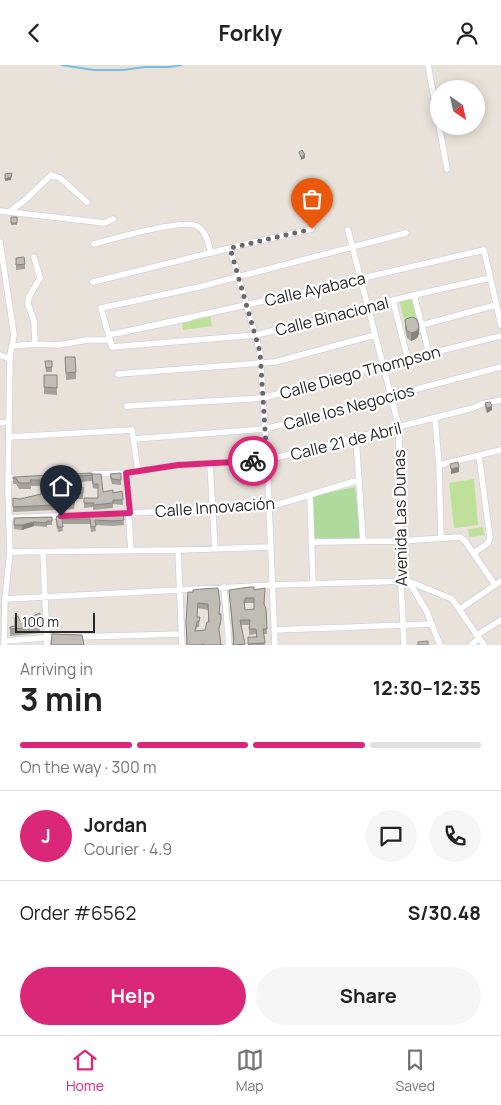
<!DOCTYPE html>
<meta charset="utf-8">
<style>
:root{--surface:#fff;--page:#f6f6f6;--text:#222;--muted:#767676;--line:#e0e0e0;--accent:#db2777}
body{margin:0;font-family:Manrope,sans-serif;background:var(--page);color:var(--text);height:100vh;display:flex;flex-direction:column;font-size:19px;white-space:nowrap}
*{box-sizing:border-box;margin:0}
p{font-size:16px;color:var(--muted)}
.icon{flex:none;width:28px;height:28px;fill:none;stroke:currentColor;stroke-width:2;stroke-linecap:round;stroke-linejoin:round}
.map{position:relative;height:580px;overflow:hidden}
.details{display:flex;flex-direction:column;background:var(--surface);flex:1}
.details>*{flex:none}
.needle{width:32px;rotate:146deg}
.tools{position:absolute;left:430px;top:15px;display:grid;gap:10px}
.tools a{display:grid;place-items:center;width:55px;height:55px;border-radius:50%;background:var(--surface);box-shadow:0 2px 12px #0003;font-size:25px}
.scale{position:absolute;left:15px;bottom:12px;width:80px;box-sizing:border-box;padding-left:5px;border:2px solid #272727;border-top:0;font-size:14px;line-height:18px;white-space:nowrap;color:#272727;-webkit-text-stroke:4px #fff;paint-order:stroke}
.pin{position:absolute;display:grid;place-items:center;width:42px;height:42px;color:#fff;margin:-51px -21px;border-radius:50% 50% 50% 0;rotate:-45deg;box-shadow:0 0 5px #0007}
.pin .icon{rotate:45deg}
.courier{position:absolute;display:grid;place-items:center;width:50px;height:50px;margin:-25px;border:4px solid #db2777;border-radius:50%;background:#fff;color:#222;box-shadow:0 1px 6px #0007}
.overview em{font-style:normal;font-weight:700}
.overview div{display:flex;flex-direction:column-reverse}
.overview{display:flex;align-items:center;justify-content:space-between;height:85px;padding:0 20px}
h1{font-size:32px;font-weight:700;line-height:38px}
.bar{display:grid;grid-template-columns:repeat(4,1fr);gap:8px 5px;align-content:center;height:60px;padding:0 20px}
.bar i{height:6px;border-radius:4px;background:var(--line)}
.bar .active{background:var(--accent)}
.bar p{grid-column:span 4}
.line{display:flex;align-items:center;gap:12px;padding:0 20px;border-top:1px solid var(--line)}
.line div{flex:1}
.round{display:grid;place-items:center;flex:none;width:52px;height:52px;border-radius:26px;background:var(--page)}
.action{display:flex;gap:10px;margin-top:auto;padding:10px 20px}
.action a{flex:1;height:58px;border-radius:30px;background:var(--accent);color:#fff;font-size:20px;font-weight:700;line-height:58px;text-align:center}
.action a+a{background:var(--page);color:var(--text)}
header{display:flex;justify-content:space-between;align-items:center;height:65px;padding:0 20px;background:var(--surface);font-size:22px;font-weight:700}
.menu{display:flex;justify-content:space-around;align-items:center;height:70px;border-top:1px solid var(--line);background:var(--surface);font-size:14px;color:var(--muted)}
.menu a{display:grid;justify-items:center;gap:2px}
.menu .active{color:var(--accent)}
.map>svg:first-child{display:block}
.green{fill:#aeda9b}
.pitch{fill:#bfe098}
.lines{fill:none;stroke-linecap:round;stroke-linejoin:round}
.stream{stroke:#76c1e0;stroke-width:2}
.minor-casing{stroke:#cfd2df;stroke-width:7}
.minor{stroke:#fff;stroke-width:5.5}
.wall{fill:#a5a29d;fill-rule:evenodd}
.shaded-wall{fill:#86847f}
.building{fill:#c0bcb6;stroke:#86847f;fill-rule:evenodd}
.done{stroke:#6b6866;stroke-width:5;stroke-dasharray:0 9}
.route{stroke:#db2777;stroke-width:6}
.labels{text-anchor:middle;stroke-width:4.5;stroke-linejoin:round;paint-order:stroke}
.street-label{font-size:16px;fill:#272727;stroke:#fff}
</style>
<header><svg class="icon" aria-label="back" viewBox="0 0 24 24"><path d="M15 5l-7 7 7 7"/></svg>Forkly<svg class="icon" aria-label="person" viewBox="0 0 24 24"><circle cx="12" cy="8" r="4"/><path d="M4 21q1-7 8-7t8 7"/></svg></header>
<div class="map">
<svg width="501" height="580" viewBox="0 0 501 580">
<rect width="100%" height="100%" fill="#e8e2da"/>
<path class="green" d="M355,422L361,474L313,475L308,432Z"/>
<path class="pitch" d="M412,232L417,255L405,258L399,235Z
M210,250L212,261L183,265L182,254Z
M474,414L478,460L454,463L449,418Z
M483,462L484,470L469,472L468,464Z"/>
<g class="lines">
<path class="stream" d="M61,0L94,5H123L145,2H169L182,0"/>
<defs>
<path id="minor" d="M428,0L447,104
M0,146L105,158L113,154
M9,147L26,134L51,110L60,113L87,137
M348,165L399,362V476L404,580
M406,168L199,222L101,243L112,282L256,270L414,230L490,213
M0,177L14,270L10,290L8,425L10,487L5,534L4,580
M94,179C112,174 184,153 197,161C207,167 208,178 211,188
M230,183L260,287L267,395L275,580
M34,192L40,213L29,232L28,239L34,256L35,279
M93,217L250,178L312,164
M414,230L429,289
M393,236L408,295
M190,253L109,270L246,240L484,185L501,260
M422,260L496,240
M13,281L35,279L58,280L87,275H108
M0,290L10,294
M118,309L275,297L375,270
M127,341L263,333L382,300L501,271
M435,353L439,400L441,473
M0,358L9,357
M9,372L132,365L138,406
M356,373L363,476
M134,374L265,364L501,302
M210,399L215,484
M439,400L501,385
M126,408L131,486
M94,409L126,408L178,400L267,395L473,343L482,339L501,335
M8,413H20
M310,431L313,519
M9,453L269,442L359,415
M311,477L399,476L460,472L465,476L495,520
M178,485L182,580
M10,487L178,485L271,482
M43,487L47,580
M474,488L488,478L490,473L479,391
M409,517L427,547L440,580
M224,522L229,580
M5,534L273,520L408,516L452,534L484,580
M460,544L501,516
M274,565L432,559
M477,570L501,555
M76,572L181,569
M4,576L57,572
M471,580L479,573"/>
</defs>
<use href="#minor" class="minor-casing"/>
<use href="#minor" class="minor"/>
</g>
<path class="wall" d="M11,152H17V160H11Z
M16,193L25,199V204L16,205Z
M405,256L419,269L417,273L411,276L407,273L405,263Z
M65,292L76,307V314L66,315Z
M45,296H52V307H46Z
M57,310V330L44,329V322Z
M485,338L492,345L487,348L485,343Z
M92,408L103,427L113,428L122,426L123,440L113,439V443L93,445V442L84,443V433H98V424L93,423L92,416L79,417V419L55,420V427L73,426V423L83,422V434H75L74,444L13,447V433L20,434L41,429L50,426V421H31V424H19L16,419H13V412Z
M121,408V420L112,419L110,413V409Z
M123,448L124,460L113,461L95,460L96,466L91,467L90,459H62L63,466L58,467L56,459V454Z
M52,452V460H47V462L34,461L22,465L14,464V453Z
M229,525H254L264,540L266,544L267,569H264L265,580H248V572H256V569L249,570V560H241L245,580H233V576ZM245,538H254V544L245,545Z
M193,527L220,544L219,549L221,559L187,580ZM198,543L208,545V557L205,565L196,566L197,562H199L200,552H197Z
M40,548V568L10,571V562L15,561L20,556L33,555Z"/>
<path class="shaded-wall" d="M305,90V93L301,95V92Z
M12,108L11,115L5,116V114Z
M419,262V269L417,273L411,276V268Z
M492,341V345L487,348V343Z
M459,402V407L451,409V404Z
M34,457V461L22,465V460Z"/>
<path class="building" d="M302,85L305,90L301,92L299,87Z
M12,108L11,112L5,114V109Z
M11,152H17V158H11Z
M24,192L25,199L16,200V193Z
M412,252L417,254L419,262L417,266L411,268L407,266L405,256L406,254Z
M65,292H75L76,307L66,308Z
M45,296H52V302L46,303Z
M44,310H57V323L44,322Z
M490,337L492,341L487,343L485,338Z
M458,397L459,402L451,404L450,399Z
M92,408V410L78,411L79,413L55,414V427L74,426L73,423L83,422V428H75L74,439L13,442V433L20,434L41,429V426H50V415H30L31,418H19L16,413L13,414V412Z
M121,408V415L112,414L110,409Z
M92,409H101L103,427L113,425V428L122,426L123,435H113V438L93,440L94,438H84V433H98V419H93Z
M123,448L124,455L113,456L95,455L96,461L91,462L90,454H62L63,462H58L56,454L57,451Z
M52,452V456H47V458L34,457L22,460H14V453Z
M250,522H254V525L265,523L264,539L266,544L267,564H263L265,578L248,579V572H257L256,564H249L250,555H240L245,579L233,580L234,574L229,525ZM245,533H254V544L245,545L244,536H245Z
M218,523L220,538L219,549H221V554L219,564L221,580H223H204V579L200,580H187L186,556L188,527H193V525L201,524ZM198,538L208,539L209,557H207L205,565L195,566L197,557L199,556L200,552H197Z
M40,548V562L10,564V562L15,561V552L18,551L20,556L33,555V551Z
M52,569L82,570L84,580H51Z
M428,576V580H418V577Z"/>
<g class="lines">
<path class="done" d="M253,396L267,395L260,287L230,183L312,164"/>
<path class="route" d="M61,451L130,448L126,408L178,400L253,396"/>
</g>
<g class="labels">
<g class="street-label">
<text transform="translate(315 224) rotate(-13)" y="6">Calle Ayabaca</text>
<text transform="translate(332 251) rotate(-14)" y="6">Calle Binacional</text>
<text transform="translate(360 307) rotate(-15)" y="6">Calle Diego Thompson</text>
<text transform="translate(349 342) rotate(-15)" y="6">Calle los Negocios</text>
<text transform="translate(346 376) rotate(-14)" y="6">Calle 21 de Abril</text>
<text transform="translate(215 442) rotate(-4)" y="6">Calle Innovación</text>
<text transform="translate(400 453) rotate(-91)" y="6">Avenida Las Dunas</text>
</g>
</g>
</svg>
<div class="tools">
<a><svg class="needle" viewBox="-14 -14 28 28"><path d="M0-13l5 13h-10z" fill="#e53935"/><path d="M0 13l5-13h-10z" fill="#767676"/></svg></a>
</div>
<div class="scale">100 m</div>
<div class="pin" style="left:312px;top:164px;background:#ea580c"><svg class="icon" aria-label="bag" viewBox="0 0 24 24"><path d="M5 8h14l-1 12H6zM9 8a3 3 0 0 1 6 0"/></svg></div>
<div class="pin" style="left:61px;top:451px;background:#1f2937"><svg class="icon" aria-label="home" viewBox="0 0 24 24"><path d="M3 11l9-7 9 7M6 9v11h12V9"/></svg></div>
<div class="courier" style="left:253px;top:396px"><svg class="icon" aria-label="bike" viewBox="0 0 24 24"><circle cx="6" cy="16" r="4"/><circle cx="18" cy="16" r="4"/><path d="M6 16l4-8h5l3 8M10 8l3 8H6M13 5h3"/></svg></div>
</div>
<section class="details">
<div class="overview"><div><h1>3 min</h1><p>Arriving in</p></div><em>12:30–12:35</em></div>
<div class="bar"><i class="active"></i><i class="active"></i><i class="active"></i><i></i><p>On the way · 300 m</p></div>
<div class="line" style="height:90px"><b class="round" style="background:var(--accent);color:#fff">J</b><div><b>Jordan</b><p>Courier · 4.9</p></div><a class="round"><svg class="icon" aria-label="chat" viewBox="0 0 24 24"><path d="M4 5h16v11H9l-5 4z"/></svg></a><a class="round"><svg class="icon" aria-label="phone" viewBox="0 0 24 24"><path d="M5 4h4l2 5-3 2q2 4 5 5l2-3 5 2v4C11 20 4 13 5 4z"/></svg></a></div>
<div class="line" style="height:65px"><div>Order #6562</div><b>S/30.48</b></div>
<div class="action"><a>Help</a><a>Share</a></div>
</section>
<nav class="menu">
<a class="active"><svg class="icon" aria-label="home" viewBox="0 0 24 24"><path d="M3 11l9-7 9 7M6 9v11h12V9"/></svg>Home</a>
<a><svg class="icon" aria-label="map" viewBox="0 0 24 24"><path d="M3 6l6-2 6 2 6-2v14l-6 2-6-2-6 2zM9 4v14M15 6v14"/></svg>Map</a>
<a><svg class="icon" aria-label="saved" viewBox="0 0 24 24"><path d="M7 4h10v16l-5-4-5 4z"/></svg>Saved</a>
</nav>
